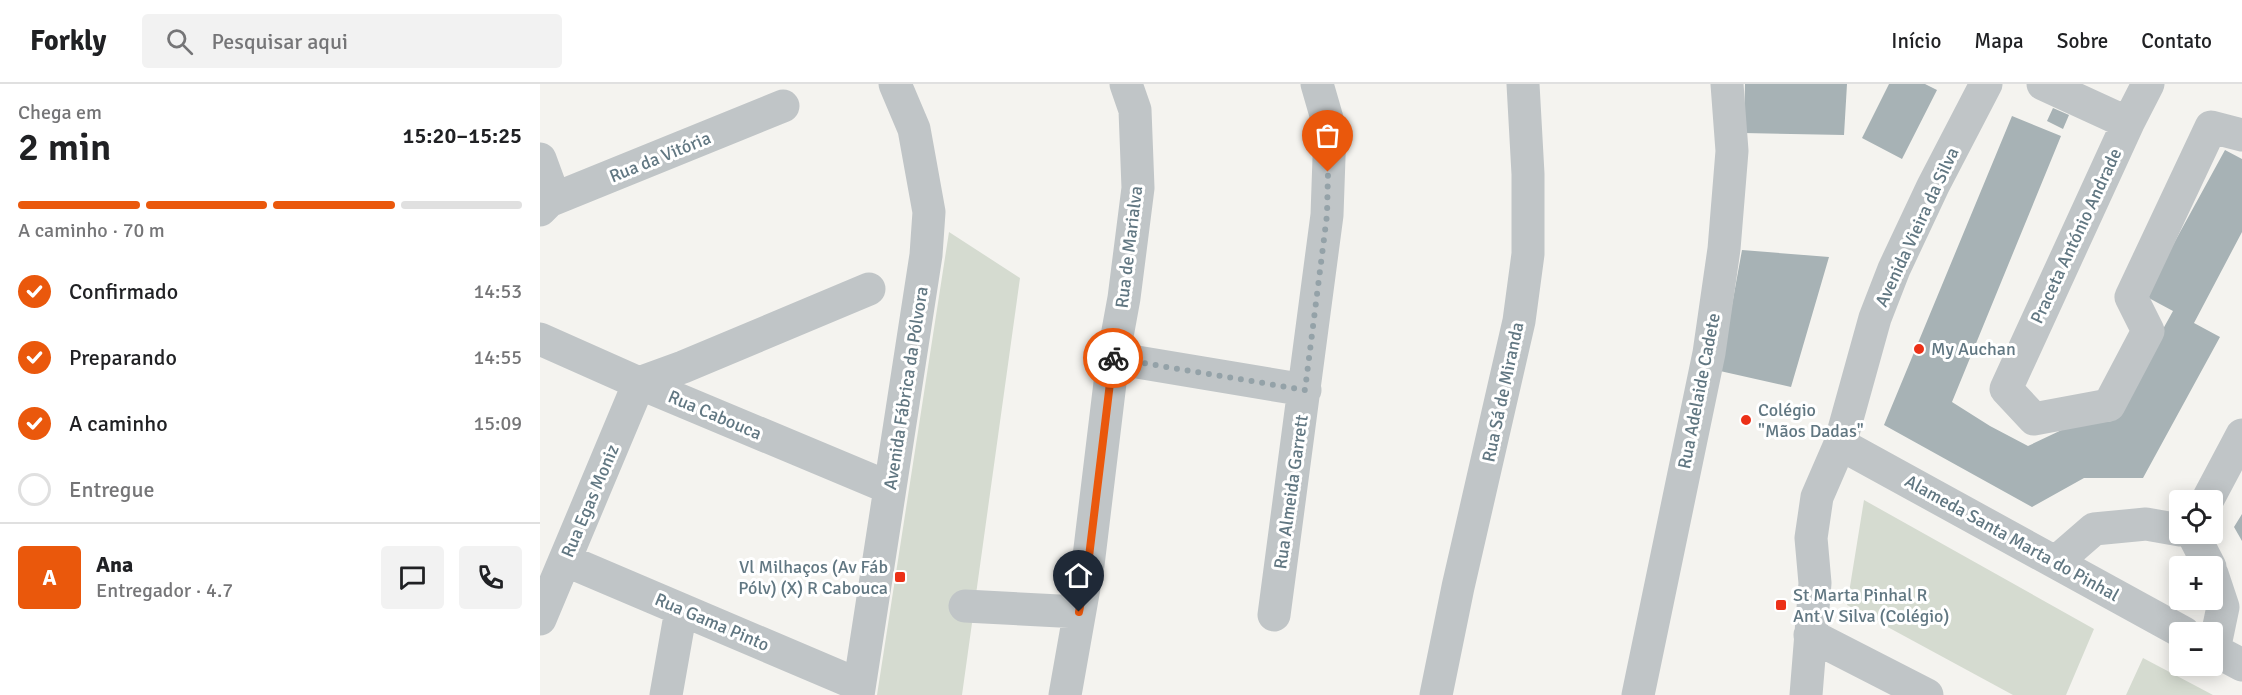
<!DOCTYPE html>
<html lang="pt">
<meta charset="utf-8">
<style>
:root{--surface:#fff;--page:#f2f2f2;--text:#202124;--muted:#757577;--line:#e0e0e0;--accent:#ea580c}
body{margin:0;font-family:Signika,sans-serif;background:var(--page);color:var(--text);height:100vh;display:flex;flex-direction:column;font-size:22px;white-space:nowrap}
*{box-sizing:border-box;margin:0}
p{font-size:20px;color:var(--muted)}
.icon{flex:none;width:33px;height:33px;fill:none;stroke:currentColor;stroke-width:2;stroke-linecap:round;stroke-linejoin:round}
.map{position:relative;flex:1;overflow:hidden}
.sheet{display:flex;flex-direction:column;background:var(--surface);width:540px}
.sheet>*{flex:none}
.fabs{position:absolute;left:1629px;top:406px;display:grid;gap:12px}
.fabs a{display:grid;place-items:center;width:54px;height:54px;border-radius:6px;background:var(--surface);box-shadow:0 3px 15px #0003;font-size:30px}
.pin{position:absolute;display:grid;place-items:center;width:51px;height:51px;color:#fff;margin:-62px -26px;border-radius:50% 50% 50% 0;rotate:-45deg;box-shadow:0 0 6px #0007}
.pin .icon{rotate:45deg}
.courier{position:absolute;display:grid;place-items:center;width:60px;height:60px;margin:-30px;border:4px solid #ea580c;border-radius:50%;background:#fff;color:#222;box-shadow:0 2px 8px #0007}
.overview em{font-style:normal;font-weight:600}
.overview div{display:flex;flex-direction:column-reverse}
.overview{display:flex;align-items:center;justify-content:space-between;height:102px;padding:0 18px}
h1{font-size:39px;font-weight:600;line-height:45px}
.bar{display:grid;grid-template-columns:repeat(4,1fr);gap:9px 6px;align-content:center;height:72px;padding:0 18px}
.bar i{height:8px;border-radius:4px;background:var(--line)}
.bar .current{background:var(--accent)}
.bar p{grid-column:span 4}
.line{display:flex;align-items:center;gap:15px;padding:0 18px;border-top:2px solid var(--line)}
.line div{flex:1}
.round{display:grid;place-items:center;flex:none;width:63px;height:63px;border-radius:6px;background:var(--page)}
ol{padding:0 18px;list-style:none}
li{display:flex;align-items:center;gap:18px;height:66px}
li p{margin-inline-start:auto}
li .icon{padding:6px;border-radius:50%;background:var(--accent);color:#fff;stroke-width:4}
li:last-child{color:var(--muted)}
li i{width:33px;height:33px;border:3px solid var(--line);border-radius:50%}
header{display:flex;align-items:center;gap:36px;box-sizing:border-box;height:84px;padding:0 30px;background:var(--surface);border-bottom:2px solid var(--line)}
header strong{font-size:28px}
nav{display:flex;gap:33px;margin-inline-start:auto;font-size:21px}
.search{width:420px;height:54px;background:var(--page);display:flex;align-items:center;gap:15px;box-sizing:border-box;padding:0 21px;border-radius:6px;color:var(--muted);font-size:22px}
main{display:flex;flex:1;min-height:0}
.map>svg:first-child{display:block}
.green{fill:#d5dbd0}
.building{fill:#a7b2b5}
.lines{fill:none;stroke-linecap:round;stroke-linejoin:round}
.minor{stroke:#c0c5c7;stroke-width:33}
.done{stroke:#94a2a8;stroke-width:6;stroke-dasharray:0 10.8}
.route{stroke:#ea580c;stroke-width:8}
.poi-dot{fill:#ec3017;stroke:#fff;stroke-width:2}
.labels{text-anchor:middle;stroke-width:6;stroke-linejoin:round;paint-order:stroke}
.street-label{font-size:18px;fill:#617782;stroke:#fff}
.poi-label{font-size:18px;fill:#617782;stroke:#fff;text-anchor:start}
</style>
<header>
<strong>Forkly</strong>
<div class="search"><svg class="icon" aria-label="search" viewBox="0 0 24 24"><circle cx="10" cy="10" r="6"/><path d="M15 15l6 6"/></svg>Pesquisar aqui</div>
<nav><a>Início</a><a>Mapa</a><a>Sobre</a><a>Contato</a></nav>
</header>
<main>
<section class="sheet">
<div class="overview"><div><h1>2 min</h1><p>Chega em</p></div><em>15:20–15:25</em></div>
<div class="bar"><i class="current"></i><i class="current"></i><i class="current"></i><i></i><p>A caminho · 70 m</p></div>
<ol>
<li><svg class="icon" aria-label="check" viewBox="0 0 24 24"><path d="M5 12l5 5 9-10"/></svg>Confirmado<p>14:53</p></li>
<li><svg class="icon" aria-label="check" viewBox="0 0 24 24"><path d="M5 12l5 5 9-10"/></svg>Preparando<p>14:55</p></li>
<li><svg class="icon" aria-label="check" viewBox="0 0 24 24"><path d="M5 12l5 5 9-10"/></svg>A caminho<p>15:09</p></li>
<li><i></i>Entregue</li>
</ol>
<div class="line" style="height:108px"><b class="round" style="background:var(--accent);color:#fff">A</b><div><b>Ana</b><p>Entregador · 4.7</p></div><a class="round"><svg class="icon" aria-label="chat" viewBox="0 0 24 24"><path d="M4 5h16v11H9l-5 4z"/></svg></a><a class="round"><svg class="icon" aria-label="phone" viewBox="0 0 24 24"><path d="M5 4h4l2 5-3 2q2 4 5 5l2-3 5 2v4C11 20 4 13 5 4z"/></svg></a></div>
</section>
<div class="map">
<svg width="1702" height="611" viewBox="0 0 1702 611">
<rect width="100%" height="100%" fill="#f4f3ef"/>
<path class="green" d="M409,148L480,194L422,611H337Z
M1324,416L1554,545L1526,611H1473L1307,521Z
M1603,574L1673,611H1586Z"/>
<path class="building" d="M1205,0H1307L1304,51L1204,49Z
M1349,0H1385L1397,6L1362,75L1322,54Z
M1513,24L1529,31L1523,45L1507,37Z
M1472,32L1521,52L1412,318L1450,342L1488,362L1528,343L1572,337L1633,227L1605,212L1685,66L1702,75V148L1654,239L1680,253L1603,394H1544L1492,423L1344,341Z
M1202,166L1289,173L1251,303L1180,287Z
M1702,430V457L1694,443Z"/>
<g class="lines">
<path class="minor" d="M1503,0L1588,39
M1608,0L1588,39L1466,305L1494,335L1569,321L1608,247L1591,213L1671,43L1702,51
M0,75L11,105L9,117
M0,126L9,117L243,22
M0,255L99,299L350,404
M573,274L765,306
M1300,360L1644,549
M1667,417L1702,351
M1653,450L1670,483
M25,476L319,601
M1516,478L1554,445L1606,440L1640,446
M1672,490L1683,523L1674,566
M425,522L539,528
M734,531L787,131L790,45L777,0
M0,535L99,299L143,283L329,205
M1270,551L1387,611
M1672,565L1702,581
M126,611L141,526
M318,611L386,171L389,128L374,45L355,0
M525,611L548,481L573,274L584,214L598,104L595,26L586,0
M896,611L918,503L979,237L988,170V90L983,0
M1098,611L1169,269L1184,165L1192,67L1187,0
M1266,611L1275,499L1271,454L1277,413L1300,360L1335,234L1354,185L1393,102L1446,0"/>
</g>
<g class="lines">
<path class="done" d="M573,274L765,306L787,131L788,88"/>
<path class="route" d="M539,528L548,481L573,274"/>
</g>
<g class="poi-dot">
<circle cx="1379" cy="265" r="6"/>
<circle cx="1206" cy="336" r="6"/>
<rect x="354" y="487" width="12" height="12" rx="3"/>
<rect x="1235" y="515" width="12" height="12" rx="3"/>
</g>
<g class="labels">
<g class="street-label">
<text transform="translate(120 73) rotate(-22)" y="6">Rua da Vitória</text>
<text transform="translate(1377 143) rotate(-65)" y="6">Avenida Vieira da Silva</text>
<text transform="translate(1536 152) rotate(-65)" y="6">Praceta António Andrade</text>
<text transform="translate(589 163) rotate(-83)" y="6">Rua de Marialva</text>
<text transform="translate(366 304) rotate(-81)" y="6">Avenida Fábrica da Pólvora</text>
<text transform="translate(1159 307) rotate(-79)" y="6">Rua Adelaide Cadete</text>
<text transform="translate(963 308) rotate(-78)" y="6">Rua Sá de Miranda</text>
<text transform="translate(175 331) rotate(23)" y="6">Rua Cabouca</text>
<text transform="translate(751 408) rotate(-82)" y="6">Rua Almeida Garrett</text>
<text transform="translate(50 417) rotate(-67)" y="6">Rua Egas Moniz</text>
<text transform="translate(1472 454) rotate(29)" y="6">Alameda Santa Marta do Pinhal</text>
<text transform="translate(172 538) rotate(23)" y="6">Rua Gama Pinto</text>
</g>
<g class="poi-label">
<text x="1391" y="271">My Auchan</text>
<text x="1218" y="332">Colégio<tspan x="1218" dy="21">"Mãos Dadas"</tspan></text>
<text x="348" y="489" text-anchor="end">Vl Milhaços (Av Fáb<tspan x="348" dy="21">Pólv) (X) R Cabouca</tspan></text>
<text x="1253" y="517">St Marta Pinhal R<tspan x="1253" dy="21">Ant V Silva (Colégio)</tspan></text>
</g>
</g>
</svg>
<div class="fabs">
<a><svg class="icon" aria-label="locate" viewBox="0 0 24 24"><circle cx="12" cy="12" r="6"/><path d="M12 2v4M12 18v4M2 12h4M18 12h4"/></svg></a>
<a>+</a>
<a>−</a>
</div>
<div class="pin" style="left:788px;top:88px;background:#ea580c"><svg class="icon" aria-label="bag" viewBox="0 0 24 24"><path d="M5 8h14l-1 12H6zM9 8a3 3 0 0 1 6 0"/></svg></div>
<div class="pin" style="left:539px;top:528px;background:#1f2937"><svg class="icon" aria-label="home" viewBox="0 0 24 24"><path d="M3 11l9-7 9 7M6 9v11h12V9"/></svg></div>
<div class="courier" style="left:573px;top:274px"><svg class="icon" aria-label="bike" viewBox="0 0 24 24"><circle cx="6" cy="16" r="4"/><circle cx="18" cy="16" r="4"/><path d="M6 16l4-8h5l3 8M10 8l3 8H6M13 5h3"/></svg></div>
</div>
</main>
